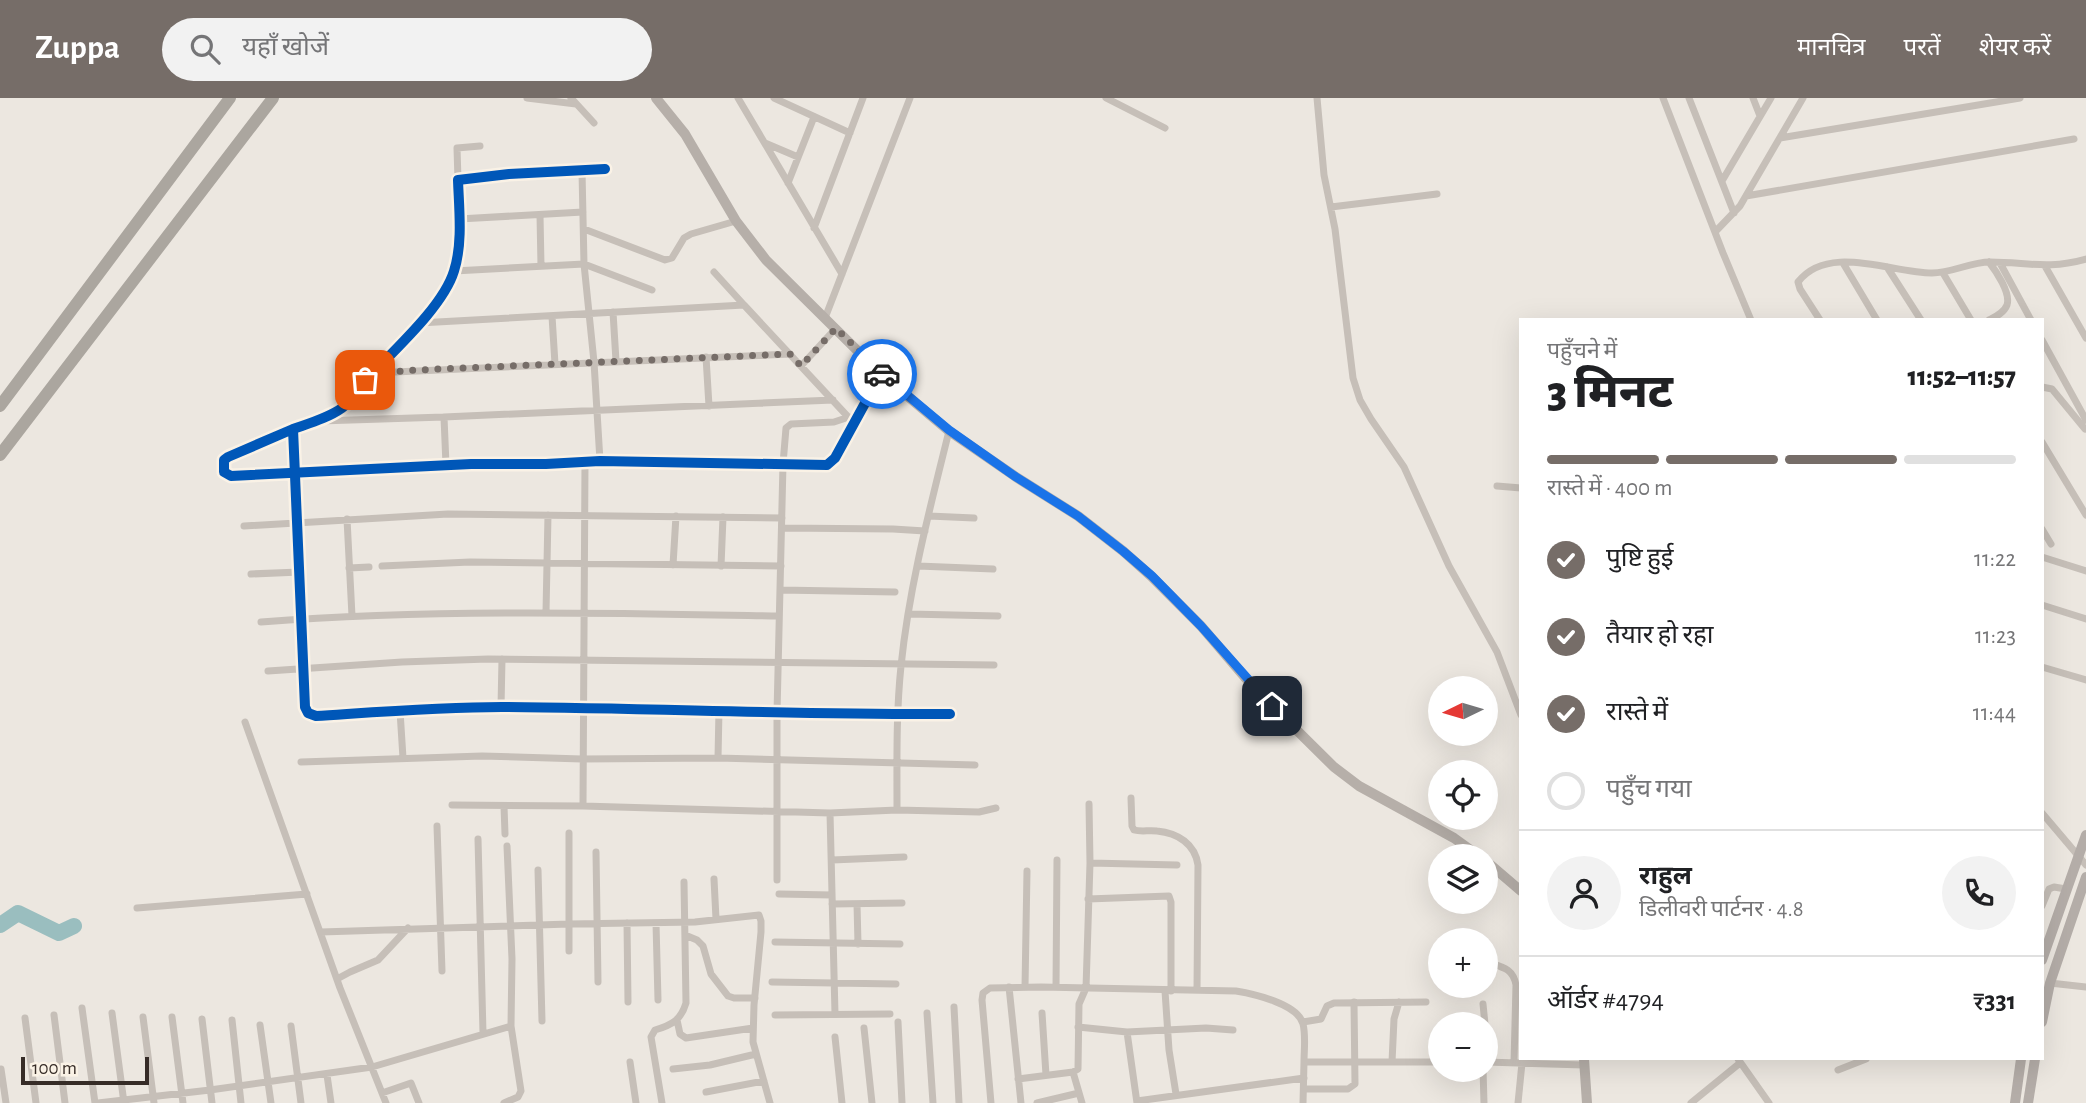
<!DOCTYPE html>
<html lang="hi">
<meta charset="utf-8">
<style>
:root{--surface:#fff;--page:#f2f2f2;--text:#202124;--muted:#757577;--line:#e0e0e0;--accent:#766d68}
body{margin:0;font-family:"Alegreya Sans","Noto Sans Devanagari",sans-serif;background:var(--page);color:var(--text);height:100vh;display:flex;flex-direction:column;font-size:26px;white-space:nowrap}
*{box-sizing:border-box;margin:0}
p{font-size:23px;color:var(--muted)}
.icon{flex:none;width:38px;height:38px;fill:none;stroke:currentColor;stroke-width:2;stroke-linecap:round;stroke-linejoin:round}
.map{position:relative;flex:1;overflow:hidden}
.side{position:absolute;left:1519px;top:220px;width:525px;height:742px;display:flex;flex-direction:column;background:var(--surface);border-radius:0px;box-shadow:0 7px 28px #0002}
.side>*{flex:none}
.needle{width:46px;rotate:265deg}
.fabs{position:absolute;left:1428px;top:578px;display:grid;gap:14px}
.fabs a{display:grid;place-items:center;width:70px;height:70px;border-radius:50%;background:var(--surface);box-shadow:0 7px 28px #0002;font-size:35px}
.scale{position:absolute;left:21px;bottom:18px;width:128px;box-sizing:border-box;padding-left:7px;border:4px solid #362c27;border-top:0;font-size:19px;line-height:24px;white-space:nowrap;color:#362c27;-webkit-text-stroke:5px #faf2e6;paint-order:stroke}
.pin{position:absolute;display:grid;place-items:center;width:60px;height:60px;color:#fff;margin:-30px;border-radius:14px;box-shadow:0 4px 10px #0006}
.courier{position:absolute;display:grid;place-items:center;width:70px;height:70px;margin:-35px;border:5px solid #1a73e8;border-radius:50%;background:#fff;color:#222;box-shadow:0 2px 9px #0007}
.overview em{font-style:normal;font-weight:800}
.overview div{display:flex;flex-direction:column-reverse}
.overview{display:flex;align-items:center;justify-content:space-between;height:119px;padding:0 28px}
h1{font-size:46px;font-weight:800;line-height:52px}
.bar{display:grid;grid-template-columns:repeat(4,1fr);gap:10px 7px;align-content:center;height:84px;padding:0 28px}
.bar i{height:9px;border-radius:5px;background:var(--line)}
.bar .on{background:var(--accent)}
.bar p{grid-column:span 4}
.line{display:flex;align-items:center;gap:18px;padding:0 28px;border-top:2px solid var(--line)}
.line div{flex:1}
.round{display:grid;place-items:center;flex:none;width:74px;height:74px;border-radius:37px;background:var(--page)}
ol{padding:0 28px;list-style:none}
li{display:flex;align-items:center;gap:21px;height:77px}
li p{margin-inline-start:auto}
li .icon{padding:7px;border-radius:50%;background:var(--accent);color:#fff;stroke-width:4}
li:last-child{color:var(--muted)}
li i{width:38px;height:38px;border:4px solid var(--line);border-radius:50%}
header{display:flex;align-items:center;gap:42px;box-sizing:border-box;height:98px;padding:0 35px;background:var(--accent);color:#fff}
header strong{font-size:33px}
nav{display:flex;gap:38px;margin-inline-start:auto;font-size:24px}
.search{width:490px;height:63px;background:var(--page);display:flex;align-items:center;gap:18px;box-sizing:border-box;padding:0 24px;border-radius:38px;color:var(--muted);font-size:26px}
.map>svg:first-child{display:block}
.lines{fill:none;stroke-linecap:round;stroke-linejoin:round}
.river{stroke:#9abebf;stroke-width:16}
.street{stroke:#c6bfb8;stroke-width:7}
.secondary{stroke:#b6afa9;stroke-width:10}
.primary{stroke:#b4ada8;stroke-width:10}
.highway{stroke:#aba69f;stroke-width:12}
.cycleway-casing{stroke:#faf2e6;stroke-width:15}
.cycleway{stroke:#0057b8;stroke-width:10}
.done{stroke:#766d68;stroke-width:7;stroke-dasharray:0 12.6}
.route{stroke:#1a73e8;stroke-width:9}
</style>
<header>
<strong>Zuppa</strong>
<div class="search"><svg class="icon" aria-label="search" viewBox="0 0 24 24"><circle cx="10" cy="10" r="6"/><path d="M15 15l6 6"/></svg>यहाँ खोजें</div>
<nav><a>मानचित्र</a><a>परतें</a><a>शेयर करें</a></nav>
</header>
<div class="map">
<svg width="2086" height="1005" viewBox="0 0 2086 1005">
<rect width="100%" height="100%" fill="#ece7e0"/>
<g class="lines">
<path class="river" d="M0,827L18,815L59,835L74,828"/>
<path class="street" d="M527,0L576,6
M571,0L594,25
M738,0L842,176
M774,0L850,35
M1106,0L1165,30
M1317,0L1324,77L1335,131L1353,280L1360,302L1371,321L1404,369L1449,468L1497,554L1521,617
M1663,0L1723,155L1751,222
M1689,0L1734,115
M1753,0L1760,18
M1780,40L2020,0
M765,45L798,59
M605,71L509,76L458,82C459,111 463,145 454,173C443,209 393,253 367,281C358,290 353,302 342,310C328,320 310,325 293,331L305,609L308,615L316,618C378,614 440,609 502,609C652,610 801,617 950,616
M582,73L584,166L594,264L600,363
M458,82L457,50L480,48
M1722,83L1771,0
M788,85L814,19
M1746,98L2074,41
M1331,109L1437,96
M540,117L541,168
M459,121L583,114
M814,130L863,0
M584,131L665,162L672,160L684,140L691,136L736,123
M1715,134L1740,108L1803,0
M1843,165L1877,222
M2000,165L2031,222
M2045,168L2086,240
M1887,169L1921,222
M454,173L584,166L652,192
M714,174L744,207
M1943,175L1971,222
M613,214L616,263
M552,218L555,266
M825,220L910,0
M1820,222L1800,191L1798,184C1828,145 1892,175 1932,175C1952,175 1970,164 1990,164C2027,164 2047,172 2086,161
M1989,222C1995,219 2004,215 2007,207C2011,195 1996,173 1989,164
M419,225L744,207L851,322
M2042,242L2086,322
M706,259L709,308
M801,268L836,230
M373,275L790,256
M2042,289L2052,291L2085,331
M444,319L446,367
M320,323L444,319L833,302
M293,331L228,359L224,362V374L231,378L471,366H546L600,363L827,367L835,360L881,276
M2042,344L2086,417
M1497,388L1521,390
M929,418L974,420
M347,421L352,518
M244,428L448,416L782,420
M782,430L893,431L925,433
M2042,431L2051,446
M2042,459L2086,473
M673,467L676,418
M382,468L470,464L781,468
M721,468L723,419
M918,468L993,471
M349,470L369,469
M251,476L300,474
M780,492L895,494
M2042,507L2086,521
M546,514L548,417
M909,516L998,518
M261,524C435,511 605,515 779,518
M2042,569L2086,582
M268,573L402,564L488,561L994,567
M501,609L502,561
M400,613L403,660
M245,624L340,890L386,1005
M718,660L719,612
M301,664L482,658L582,661L718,660L975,667
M1131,700L1132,728L1134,732C1141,734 1149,732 1157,733C1178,735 1195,746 1198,767L1197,892
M452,707L583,708L830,715L897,712L979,714L996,710
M504,708L505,736
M583,708L585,364
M897,712C897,664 896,616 901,568C909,489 930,410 949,333
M830,715L835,916
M2042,715L2086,767
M437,728L442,873
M569,735V853
M478,741L483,935
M596,754L598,884
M832,762L904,759
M1090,765L1177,767
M538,772L542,923
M714,781L716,821
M777,782V615L783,366L786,330L791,326L834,324L849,319
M779,796L832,797
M1088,801L1169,798L1171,804V893
M832,806L902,805
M857,806L858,846
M2042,808L2049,791L2054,789L2066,791
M137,810L307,796
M627,825L628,904
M656,825L658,902
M321,834L569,826L695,824L759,817L761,823V834L754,907L753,944L770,1005
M685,837L697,842L703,848L711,876L728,898L734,900H755
M775,844L900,846
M1487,864C1502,869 1513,870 1516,887L1514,965
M337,881L350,874L378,862L408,830
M772,884L896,886
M2050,885L2086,889
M1009,889L1021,1005
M1025,889L1027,773
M1056,889L1057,762
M1165,893L1169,952L1176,996
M1483,906L1485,926
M954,909L959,1005
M82,910L95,1005
M112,915L124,1005
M927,915L933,1005
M1042,915L1046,977
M54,917L65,1005
M775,917L890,916
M143,919L154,1005
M172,919L183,1005
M25,920L36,1005
M202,921L212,1005
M232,922L241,1005
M677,922L680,936L686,940L753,930
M898,924L902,1005
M1303,924L1321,921L1327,908L1334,905L1426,904
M260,927L271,1005
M291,928L301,1005
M1078,929L1127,934L1206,930L1233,932
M864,930L872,1005
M1127,934L1137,1005
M835,939L842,1005
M1738,961L1769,1005
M630,964L636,1005
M1392,964L1394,921L1399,904
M1486,964L1584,967
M1,971L6,1005
M673,971L710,967L756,956
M1483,971L1484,1005
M1838,972L1866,961
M1073,974L1082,1005
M327,977L331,1005
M1018,981L1073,974L1078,971L1079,906L1086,890L1090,765L1089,706
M1304,991H1348L1355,986L1354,904
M706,994L764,983
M382,995L411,985L419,1005
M1137,1003L1304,980
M98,1005L210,992L372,969L511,928
M504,1005L518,999L521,993L511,928L512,861L507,748
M662,1005L651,939L655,932C672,927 681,922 686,905L684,784
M991,1005L982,902L983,895L990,890L1041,889L1236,893C1254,896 1298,906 1303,926C1306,938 1304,952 1304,964
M1037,1005L1079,995
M1303,1005L1304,964H1440
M1518,1005L1522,965
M1691,1005L1740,965"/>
<path class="secondary" d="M656,0L685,36L736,123L766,162L881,276L949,333L1016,379L1078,418L1123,453L1151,478L1201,528L1255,591L1334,669L1359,688L1454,740L1479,758
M1486,763L1521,793
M1584,961L1587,1005"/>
<path class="primary" d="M2042,862L2086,737
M2042,924L2050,885L2086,779
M2015,1005L2021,961
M2028,1005L2035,961"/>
<path class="highway" d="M0,308L230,0
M0,357L273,0"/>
<defs>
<path id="cycleway" d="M605,71L509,76L458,82C459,111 463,145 454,173C443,209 393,253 367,281C358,290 353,302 342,310C328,320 310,325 293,331L305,609L308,615L316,618C378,614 440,609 502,609C652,610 801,617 950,616
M293,331L228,359L224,362V374L231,378L471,366H546L600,363L827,367L835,360L881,276"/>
</defs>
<use href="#cycleway" class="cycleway-casing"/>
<use href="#cycleway" class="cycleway"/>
</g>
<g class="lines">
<path class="done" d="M365,282L373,275L417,272L790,256L801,268L836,230L882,276"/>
<path class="route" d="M882,276L949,332L1016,379L1078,418L1123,453L1152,478L1201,528L1272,608"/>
</g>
</svg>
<div class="fabs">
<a><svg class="needle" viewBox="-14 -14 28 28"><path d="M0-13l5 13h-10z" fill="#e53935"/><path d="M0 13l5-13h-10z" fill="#757577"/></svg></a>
<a><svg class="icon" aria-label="locate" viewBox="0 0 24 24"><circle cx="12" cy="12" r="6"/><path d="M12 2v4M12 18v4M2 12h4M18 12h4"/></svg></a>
<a><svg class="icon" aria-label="layers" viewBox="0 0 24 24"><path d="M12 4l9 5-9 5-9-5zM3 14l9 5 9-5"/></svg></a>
<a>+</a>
<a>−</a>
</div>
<div class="scale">100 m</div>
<div class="pin" style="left:365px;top:282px;background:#ea580c"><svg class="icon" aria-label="bag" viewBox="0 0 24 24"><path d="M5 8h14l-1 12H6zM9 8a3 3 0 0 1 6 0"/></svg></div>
<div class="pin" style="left:1272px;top:608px;background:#1f2937"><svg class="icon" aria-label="home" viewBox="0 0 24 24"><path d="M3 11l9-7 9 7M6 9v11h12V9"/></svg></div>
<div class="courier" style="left:882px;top:276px"><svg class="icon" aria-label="car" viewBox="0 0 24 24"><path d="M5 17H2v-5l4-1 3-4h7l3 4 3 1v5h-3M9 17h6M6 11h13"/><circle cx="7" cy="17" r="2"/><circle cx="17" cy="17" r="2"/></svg></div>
<section class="side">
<div class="overview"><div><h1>3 मिनट</h1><p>पहुँचने में</p></div><em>11:52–11:57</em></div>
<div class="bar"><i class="on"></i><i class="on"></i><i class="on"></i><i></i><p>रास्ते में · 400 m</p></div>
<ol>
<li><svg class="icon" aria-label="check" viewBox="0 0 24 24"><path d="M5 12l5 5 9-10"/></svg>पुष्टि हुई<p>11:22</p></li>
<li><svg class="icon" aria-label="check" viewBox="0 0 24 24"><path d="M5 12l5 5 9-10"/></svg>तैयार हो रहा<p>11:23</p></li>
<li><svg class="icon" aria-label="check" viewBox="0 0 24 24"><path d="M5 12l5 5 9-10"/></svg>रास्ते में<p>11:44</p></li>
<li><i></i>पहुँच गया</li>
</ol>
<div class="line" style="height:126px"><a class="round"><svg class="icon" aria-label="person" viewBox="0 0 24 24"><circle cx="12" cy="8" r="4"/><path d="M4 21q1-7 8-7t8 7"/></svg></a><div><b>राहुल</b><p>डिलीवरी पार्टनर · 4.8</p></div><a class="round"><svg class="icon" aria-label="phone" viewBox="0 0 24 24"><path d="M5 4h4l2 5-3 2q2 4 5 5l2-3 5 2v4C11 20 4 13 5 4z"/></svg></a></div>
<div class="line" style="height:91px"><div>ऑर्डर #4794</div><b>₹331</b></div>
</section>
</div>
